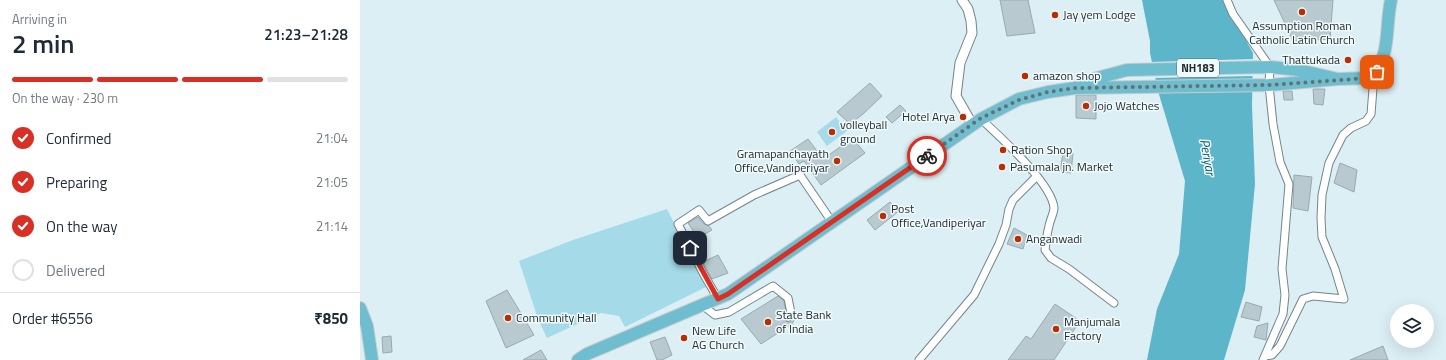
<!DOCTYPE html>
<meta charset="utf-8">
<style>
:root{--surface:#fff;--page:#f2f2f3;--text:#1f2937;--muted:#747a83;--line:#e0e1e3;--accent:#d93025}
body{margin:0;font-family:"Titillium Web",sans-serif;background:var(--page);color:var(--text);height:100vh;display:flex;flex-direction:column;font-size:15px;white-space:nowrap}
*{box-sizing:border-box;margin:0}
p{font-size:13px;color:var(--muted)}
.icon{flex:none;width:22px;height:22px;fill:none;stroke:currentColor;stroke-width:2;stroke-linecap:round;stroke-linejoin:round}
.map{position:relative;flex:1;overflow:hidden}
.details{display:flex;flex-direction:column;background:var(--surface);width:360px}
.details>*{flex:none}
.tools{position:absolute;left:1030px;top:304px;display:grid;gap:8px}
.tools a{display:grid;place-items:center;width:44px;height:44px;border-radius:50%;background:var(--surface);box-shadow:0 4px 16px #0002;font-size:20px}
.pin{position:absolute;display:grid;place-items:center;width:34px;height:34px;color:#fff;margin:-17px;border-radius:8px;box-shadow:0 2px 6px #0006}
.courier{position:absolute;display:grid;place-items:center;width:40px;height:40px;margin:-20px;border:3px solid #d93025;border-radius:50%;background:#fff;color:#222;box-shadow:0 1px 5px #0007}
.headline em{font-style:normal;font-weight:600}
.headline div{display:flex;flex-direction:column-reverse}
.headline{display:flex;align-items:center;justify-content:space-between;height:68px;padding:0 12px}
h1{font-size:26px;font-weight:600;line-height:30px}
.bar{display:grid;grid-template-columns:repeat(4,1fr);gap:6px 4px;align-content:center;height:48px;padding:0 12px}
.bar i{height:5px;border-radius:3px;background:var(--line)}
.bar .selected{background:var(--accent)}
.bar p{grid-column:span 4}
.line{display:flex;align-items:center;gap:10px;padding:0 12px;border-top:1px solid var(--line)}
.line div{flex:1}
ol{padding:0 12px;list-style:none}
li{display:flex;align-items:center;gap:12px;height:44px}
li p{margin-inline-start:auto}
li .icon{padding:4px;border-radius:50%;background:var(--accent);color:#fff;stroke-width:4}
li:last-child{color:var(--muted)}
li i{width:22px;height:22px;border:2px solid var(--line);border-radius:50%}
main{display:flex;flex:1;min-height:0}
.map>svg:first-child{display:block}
.green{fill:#a5dae8}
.water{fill:#5db5ca}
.pier{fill:#dceff4}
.building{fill:#b8cacf;stroke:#98aaaf}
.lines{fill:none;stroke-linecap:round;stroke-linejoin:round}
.minor-casing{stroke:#74858a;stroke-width:9}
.tertiary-casing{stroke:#74858a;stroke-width:11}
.trunk-casing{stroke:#cbcccd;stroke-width:14}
.minor{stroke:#fff;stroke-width:7}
.tertiary{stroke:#fff;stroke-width:9}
.trunk{stroke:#6ebecf;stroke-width:12}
.done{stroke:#657073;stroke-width:4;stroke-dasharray:0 7.2}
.route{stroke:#d93025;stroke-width:5}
.poi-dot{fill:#b82e02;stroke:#effafd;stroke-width:1.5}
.labels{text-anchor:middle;stroke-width:3;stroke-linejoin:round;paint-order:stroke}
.shield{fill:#effafd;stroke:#626a6c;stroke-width:1}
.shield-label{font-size:11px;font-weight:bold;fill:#252c2e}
.poi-label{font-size:12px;fill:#252c2e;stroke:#effafd;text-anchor:start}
.water-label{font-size:13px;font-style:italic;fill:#105b6a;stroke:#effafd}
</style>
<main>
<section class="details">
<div class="headline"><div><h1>2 min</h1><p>Arriving in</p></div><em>21:23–21:28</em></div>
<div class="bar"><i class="selected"></i><i class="selected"></i><i class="selected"></i><i></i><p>On the way · 230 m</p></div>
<ol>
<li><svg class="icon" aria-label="check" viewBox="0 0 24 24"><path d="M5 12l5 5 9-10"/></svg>Confirmed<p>21:04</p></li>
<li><svg class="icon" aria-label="check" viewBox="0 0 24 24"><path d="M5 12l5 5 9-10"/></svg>Preparing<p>21:05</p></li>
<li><svg class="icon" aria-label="check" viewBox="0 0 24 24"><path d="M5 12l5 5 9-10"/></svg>On the way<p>21:14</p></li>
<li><i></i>Delivered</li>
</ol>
<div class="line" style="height:52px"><div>Order #6556</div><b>₹850</b></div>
</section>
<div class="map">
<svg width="1086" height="360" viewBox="0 0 1086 360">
<rect width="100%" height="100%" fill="#dceff4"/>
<path class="green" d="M476,117L487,131L467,146L457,132Z
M307,209L346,287L265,327L259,316L241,313L187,338L178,319L159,261L213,240Z"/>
<path class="water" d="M782,0H864L893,53L892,106L895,184L885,290L864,360H787L797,309L819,254L825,181L798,91L790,53V41Z"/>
<path class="pier" d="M895,59V76L793,78L790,62Z"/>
<path class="building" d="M640,0H668L675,33L647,36Z
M914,0H973L970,39L933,41Z
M510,83L522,96L503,114L490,124L477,112Z
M953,89H965L963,105L954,104Z
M923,91H932L933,100H924Z
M716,95H736V119L716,118Z
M540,105L546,111L532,123L526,117Z
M448,139L463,159L487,142L490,144L494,140L505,153L461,185L444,161L439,164L430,151Z
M703,153H713L711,173L700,172Z
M980,163L997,170L994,192L974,183Z
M934,175L952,177L948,211L933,208Z
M530,202L539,211L515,230L507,220Z
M338,217L344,224L349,226L352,230L338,238L328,223Z
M654,228L667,235L663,249L647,244Z
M358,255L368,273L352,279L343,262Z
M147,290L174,335L146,348L126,301Z
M418,296L424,301L426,312L423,317L425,321L430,322L435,316L436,317L432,324L401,344L381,319Z
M886,302L902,307L899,321L881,317Z
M695,304L720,321L694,360H648L666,336L671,339Z
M908,323L906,340L894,337L897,326Z
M31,336L32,352L23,353L22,337Z
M305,337L312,355L302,360H297L290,342Z
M1023,346L1028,360H990Z
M181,350L187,360H163Z"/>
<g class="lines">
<defs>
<path id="minor" d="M867,0L873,14L910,67L909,85L913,124L920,162L929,184L922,269L925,295L923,314L903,360
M621,119C639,136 692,183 694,208C694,213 690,220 689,226C687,233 686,242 685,250L691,258L709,269L754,303
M358,299L343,273L318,224L339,210L348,221L394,195L440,175L472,222
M342,305L355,315L369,312L413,286L428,298L431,313L428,317
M905,356L912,355L920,346L943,299L953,296L984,299L975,269L962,237L961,218L962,195L969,163L983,135L991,128L1006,121L1011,114L1014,76
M559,360L614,295L639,244L646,225L649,209L653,200L677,176"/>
<path id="tertiary" d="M602,0L608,9L611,21L612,33L600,63L596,96L612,124"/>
<path id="trunk" d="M721,85L737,78L767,70L910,67L939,70L978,79L1008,78L1014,76C1031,50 1025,28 1031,0
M0,308L7,326L12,360
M218,360L227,354L368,294L621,119L659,99L688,92L715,88L909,85L978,79"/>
</defs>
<use href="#minor" class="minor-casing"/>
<use href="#tertiary" class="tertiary-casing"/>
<use href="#trunk" class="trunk-casing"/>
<use href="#minor" class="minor"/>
<use href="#tertiary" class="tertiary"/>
<use href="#trunk" class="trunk"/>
</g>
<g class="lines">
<path class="done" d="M567,156L621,118L659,100L688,92L715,88L909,85L1008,78L1014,76L1017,72"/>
<path class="route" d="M330,248L358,299L368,294L567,156"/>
</g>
<g class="poi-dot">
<circle cx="942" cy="12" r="4"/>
<circle cx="695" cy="15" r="4"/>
<circle cx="988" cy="60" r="4"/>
<circle cx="665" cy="76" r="4"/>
<circle cx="726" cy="106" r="4"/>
<circle cx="603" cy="117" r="4"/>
<circle cx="472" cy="132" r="4"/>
<circle cx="643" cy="150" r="4"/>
<circle cx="477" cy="161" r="4"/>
<circle cx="642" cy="167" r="4"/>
<circle cx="523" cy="216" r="4"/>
<circle cx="658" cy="239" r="4"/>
<circle cx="148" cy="318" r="4"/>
<circle cx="408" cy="322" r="4"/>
<circle cx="696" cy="329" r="4"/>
<circle cx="324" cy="338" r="4"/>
</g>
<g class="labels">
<rect class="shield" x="817" y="59" width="42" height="18" rx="3"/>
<g class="shield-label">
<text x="838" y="72">NH183</text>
</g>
<g class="poi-label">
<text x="703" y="19">Jay yem Lodge</text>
<text x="942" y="30" text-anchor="middle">Assumption Roman<tspan x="942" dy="14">Catholic Latin Church</tspan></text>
<text x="980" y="64" text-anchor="end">Thattukada</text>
<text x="673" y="80">amazon shop</text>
<text x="734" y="110">Jojo Watches</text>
<text x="595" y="121" text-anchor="end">Hotel Arya</text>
<text x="480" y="129">volleyball<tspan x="480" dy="14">ground</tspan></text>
<text x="651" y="154">Ration Shop</text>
<text x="469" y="158" text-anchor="end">Gramapanchayath<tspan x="469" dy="14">Office,Vandiperiyar</tspan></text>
<text x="650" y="171">Pasumala jn. Market</text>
<text x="531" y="213">Post<tspan x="531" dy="14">Office,Vandiperiyar</tspan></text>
<text x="666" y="243">Anganwadi</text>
<text x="416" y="319">State Bank<tspan x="416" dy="14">of India</tspan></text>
<text x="156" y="322">Community Hall</text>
<text x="704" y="326">Manjumala<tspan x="704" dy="14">Factory</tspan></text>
<text x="332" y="335">New Life<tspan x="332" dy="14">AG Church</tspan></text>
</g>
<g class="water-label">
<text transform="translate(848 157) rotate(80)" y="5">Periyar</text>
</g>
</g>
</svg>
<div class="tools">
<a><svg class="icon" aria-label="layers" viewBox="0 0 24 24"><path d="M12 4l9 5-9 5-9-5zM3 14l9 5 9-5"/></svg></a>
</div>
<div class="pin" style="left:1017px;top:72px;background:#ea580c"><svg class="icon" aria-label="bag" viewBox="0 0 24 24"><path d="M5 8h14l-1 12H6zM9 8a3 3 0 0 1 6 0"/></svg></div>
<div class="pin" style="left:330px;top:248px;background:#1f2937"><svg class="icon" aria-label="home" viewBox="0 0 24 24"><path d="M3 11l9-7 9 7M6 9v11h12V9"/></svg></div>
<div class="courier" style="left:567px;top:156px"><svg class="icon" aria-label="bike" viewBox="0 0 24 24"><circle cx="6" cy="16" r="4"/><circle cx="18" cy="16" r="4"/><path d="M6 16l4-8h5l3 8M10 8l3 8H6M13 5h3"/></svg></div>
</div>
</main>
